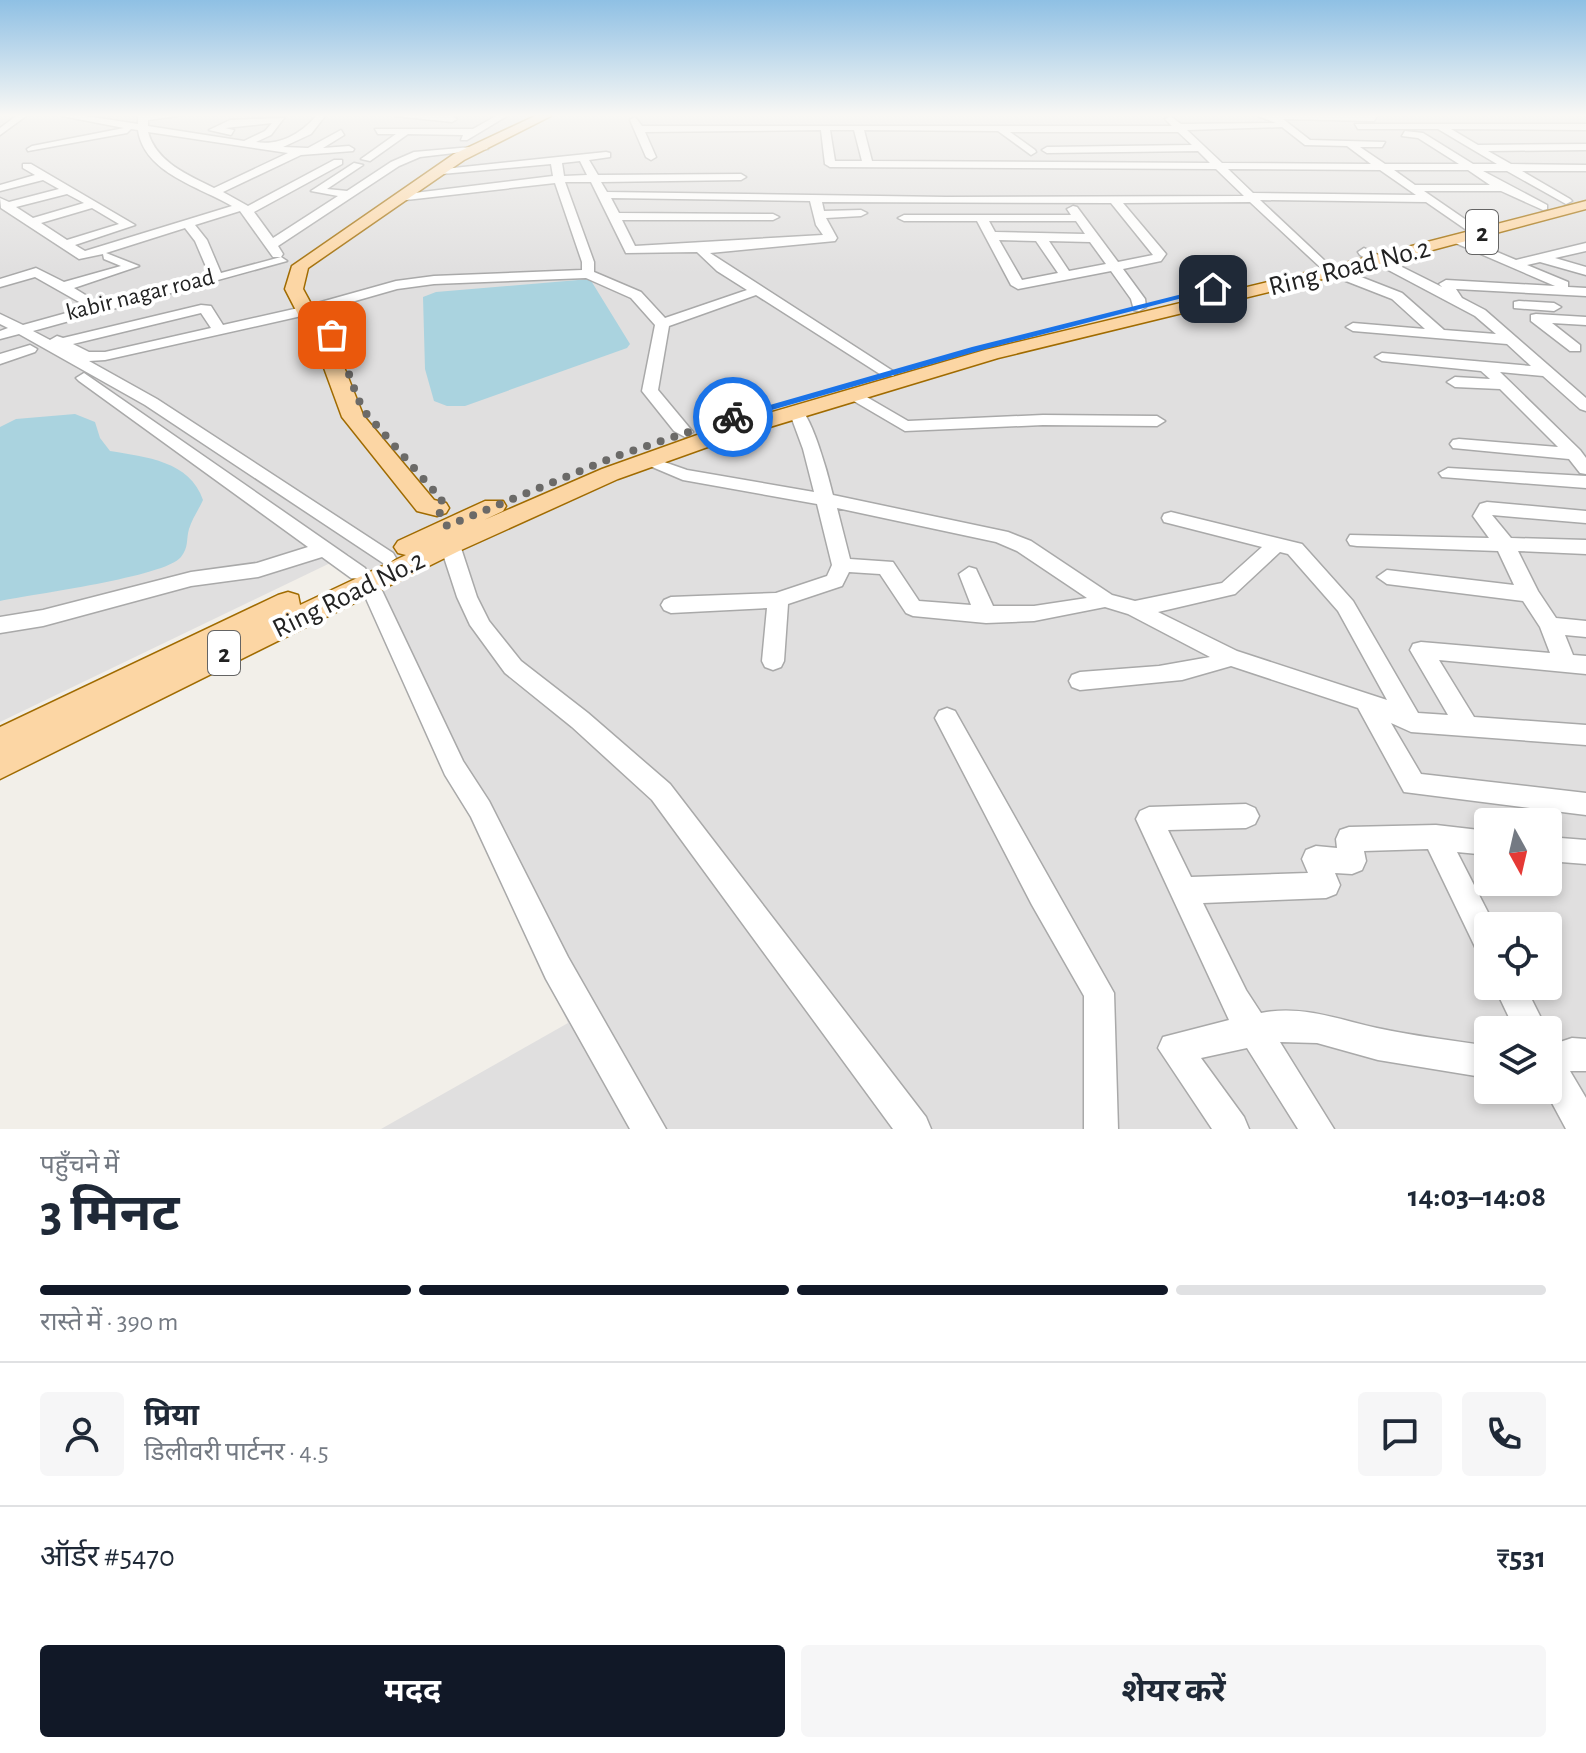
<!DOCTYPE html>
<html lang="hi">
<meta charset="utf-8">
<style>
:root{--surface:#fff;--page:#f6f6f7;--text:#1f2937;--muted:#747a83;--line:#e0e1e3;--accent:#111827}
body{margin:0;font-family:"Alegreya Sans","Noto Sans Devanagari",sans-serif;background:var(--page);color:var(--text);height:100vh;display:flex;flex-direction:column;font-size:30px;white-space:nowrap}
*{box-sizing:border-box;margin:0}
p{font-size:26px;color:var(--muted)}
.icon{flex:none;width:44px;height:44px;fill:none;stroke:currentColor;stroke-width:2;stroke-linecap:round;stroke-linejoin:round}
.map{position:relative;height:1129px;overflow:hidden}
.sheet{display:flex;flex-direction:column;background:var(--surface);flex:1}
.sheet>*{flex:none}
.needle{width:52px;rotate:172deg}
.fabs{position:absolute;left:1474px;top:808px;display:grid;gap:16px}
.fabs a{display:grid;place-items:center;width:88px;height:88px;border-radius:8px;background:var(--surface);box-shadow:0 4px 12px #0003;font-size:40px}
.pin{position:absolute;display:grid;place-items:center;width:68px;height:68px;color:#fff;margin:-34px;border-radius:16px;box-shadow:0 4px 12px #0006}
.courier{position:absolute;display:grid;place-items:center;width:80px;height:80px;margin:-40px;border:6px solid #1a73e8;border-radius:50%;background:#fff;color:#222;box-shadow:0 2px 10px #0007}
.overview em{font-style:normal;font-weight:700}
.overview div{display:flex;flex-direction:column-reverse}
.overview{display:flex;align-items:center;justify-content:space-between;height:136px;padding:0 40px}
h1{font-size:52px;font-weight:700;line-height:60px}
.bar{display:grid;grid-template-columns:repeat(4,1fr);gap:12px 8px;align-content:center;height:96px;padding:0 40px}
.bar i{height:10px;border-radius:6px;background:var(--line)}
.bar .on{background:var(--accent)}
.bar p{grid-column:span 4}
.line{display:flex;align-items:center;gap:20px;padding:0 40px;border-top:2px solid var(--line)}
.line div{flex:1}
.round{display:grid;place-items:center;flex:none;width:84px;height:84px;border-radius:8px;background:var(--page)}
.cta{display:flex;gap:16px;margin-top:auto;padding:16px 40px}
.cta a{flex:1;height:92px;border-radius:8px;background:var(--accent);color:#fff;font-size:32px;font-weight:700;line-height:92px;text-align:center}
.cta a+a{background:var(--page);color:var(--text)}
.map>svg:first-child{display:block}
.residential{fill:#e0dfdf;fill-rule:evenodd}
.water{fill:#aad3df}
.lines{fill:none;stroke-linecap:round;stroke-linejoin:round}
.minor-casing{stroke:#a9a9a9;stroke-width:3}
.major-casing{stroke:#a06b00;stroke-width:3}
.minor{fill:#fff;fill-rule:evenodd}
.major{fill:#fcd6a4;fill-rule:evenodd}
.route{fill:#1a73e8}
.done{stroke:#6b6a68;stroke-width:8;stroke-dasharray:0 14.4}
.labels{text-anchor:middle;stroke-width:8;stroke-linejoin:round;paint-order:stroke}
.far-street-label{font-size:24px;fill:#222;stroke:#fff}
.shield{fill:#fff;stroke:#646464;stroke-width:2}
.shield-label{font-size:26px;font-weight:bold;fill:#222}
.street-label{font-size:28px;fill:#222;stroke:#fff}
</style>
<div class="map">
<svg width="1586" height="1129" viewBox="0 0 1586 1129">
<rect width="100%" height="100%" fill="#f2efe9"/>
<path class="residential" d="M0,116H1586V1129H381L568,1023L349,554L0,722ZM1488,822H1548V882H1488ZM1488,926H1548V986H1488ZM1488,1030H1548V1090H1488Z"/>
<path class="water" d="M590,279L630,344L627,348L465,406H447L434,401L425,369L423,297L436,292Z
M75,414L95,422L100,438L110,451C146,457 190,461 203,500C199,509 192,519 189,529C186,539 189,547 181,557C165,577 33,594 0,601V427L16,419Z"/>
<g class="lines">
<defs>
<path id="minor" d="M16,116H26L0,135V128Z
M62,116H86L138,124V116H178L148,120V126L244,141L265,131L272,123L225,128L234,130L231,135L209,130L230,120L284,118L271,135L256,142C279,146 301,134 316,116H325L311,134L283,147L308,148L341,130L344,135L323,148L349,146L354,149L353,151L301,155L223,192L248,206L334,160H342V164L254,212L273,238L338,196L311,191L354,163L363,165L327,189L347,191L391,162L414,152L483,146L488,149L420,157L399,166L278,246L283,254L281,257H273L240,211L195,225L207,240L221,273L281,257L287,261L33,331L50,340L57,336L63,338L201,305L211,306L223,325L303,307L396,281L434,276L582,270V262L555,183L406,200L400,197L406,194L553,176L551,164L431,175V171L435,170L606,152L610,153V157L589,160L598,175L741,174L746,177L741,180L601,182L607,192L946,197L1244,196L1216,169L830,167L825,164L821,130L645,132L656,157L651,160L646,157L630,120L635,117L642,126H1172L1165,119L1170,116L1181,124L1276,123L1258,116H1377L1374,121L1283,119L1310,140L1385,142L1382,147H1360L1385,164H1459L1418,138L1402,136L1405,131L1423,133L1473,164H1497L1438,129H1358L1355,124H1586V130L1451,129L1478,145L1586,144V150L1488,151L1511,164L1586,165V171H1522L1570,199L1572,201L1566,204L1507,171H1483L1547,205V209L1543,210L1501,191H1424L1472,224L1474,227L1468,231L1426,202L1260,200L1324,260L1326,263L1320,267L1250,202L1123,203L1166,254L1161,261L1123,269L1145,299L1146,307L1139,311L1134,310L1131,299L1111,271L1018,289L1011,285L977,221H904L898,218L904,215H1071L1067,209L1073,206L1077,207L1118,262L1153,255L1111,203L822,202L824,211L861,210L867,213L861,216L826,218L837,238L835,241L710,253L896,373L893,376H883L756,295L669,326L658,390L693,432L685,437L674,431L642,391L655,325L631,298L586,278L434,284L397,289L306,315L105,360L89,361L157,399L393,553L396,558L386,565L145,405L19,334L0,339V331L8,328L0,324V314L23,325L88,307L35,277L0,287V279L36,268L64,282L121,266L104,259L103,254L79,259L1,208L0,198L9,202L59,189L43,180L0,191V185L35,175L23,168V164H31L135,225L75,245L85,251L232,206C200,187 144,173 138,130L131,129L127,133L28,151L27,149L32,146L124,128ZM1282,127L1305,145L1347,146L1371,164L1222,163L1187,130ZM830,130H854L862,161H835ZM864,130L998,131L1031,155L1036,152L1035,150L1010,132H1178L1192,145L1047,147L1042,150L1047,153L1198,151L1210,163L872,161ZM148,132L288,153L214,188C188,175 156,162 148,132ZM580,161L587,175L564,176L562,163ZM1228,169L1380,170L1416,195L1253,193ZM1394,170H1468L1490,185H1415ZM565,182H591L626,253L697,252L717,271L747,290L665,318L641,292L594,272V262ZM67,194L84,203L33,218L16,207ZM611,198L810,201L816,225L823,235L635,246L622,220H773L779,217L773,214L619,213ZM92,208L119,224L67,240L41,223ZM989,221H1076L1085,234L995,232ZM185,228L195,241L210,276L100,304L74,288L139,266L106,253ZM999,240L1036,241L1058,273L1022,280ZM1049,241L1090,242L1106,264L1069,271ZM201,313L211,328L105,352H89L73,344Z
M395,116H452L457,119L452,122Z
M496,116H507L467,140H461L463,135L408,134L370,161L361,159L396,134H378L375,129H473Z
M1457,235L1516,260L1586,243V251L1555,258L1586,267V275L1540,262L1527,265L1568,282V287L1586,288V296L1456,289L1462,298L1485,310L1586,398V411L1580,409L1543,376L1500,372L1580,450L1586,458V474L1580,473L1569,459L1453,448L1450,444L1453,440L1459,439L1558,447L1500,389L1455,387L1447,382L1455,377L1490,379L1481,371L1382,361L1375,357L1382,353L1531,366L1507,344L1353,331L1346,327L1353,323L1425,329L1392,299L1328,274V268H1338L1402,293L1444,330L1496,334L1475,316L1360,255L1358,252L1364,248L1442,287L1439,284L1446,280L1555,286L1453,242V236Z
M1519,301L1554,303L1561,307L1554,311L1514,308V302Z
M1536,314L1586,317V325L1552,323L1580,345V351H1570L1531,321V315Z
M30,345L37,349L35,352L0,364V354Z
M84,373L365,568L368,573L366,577L376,578L463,761L489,801L568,957L666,1129H630L546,979L471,817L445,775L359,583L361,579L351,578L322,557L258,577L191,586L43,626L0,633V617L43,610L191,572L257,563L308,547L79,381L76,378Z
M853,389L908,421L1043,415L1157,416L1165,421L1157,426L1043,425L905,431L847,397V391Z
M797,406C811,411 829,478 833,495L1008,532L1031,541L1112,595L1135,601L1222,583L1262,547L1164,522L1162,518L1164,514L1171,512L1302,544L1353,601L1418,713L1448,715L1410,650L1413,644L1421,642L1550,653L1540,627L1523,601L1387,584L1377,577L1387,570L1514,585L1498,551L1357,546L1350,545L1347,540L1350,535L1489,538L1473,516L1480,504L1487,502L1586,511V523L1492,515L1511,538L1586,540V554L1518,551L1538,591L1556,618L1586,621V637L1565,635L1573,655L1586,656V674L1439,660L1474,717L1586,725V745L1411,732L1391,723L1421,774L1586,793V815L1404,792L1358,708L1231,666L1182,680L1080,690L1072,687L1069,681L1072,675L1080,672L1159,666L1210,657L1128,614L1105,607L1034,621L986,623L913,616L906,613L880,574L849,572L842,586L788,604L784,661L781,667L773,670L765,667L762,661L767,608L671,613L664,610L661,605L664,600L671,597L776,593L827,576L832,565L817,504L683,480L638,461L647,456L687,470L814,492L803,449L789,411ZM837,508L996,542L1017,551L1087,598L1034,606H993L976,569L969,567L959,574L971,605L919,601L893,562L850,559ZM1280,552L1288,554L1338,611L1387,700L1237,651L1158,612L1235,594Z
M1448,468L1586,476V488L1442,477L1439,473Z
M450,538L460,545L477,597L489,621L521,661L588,713L670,784L926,1117L931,1129H893L652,800L572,727L505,673L470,625L457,597L440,545Z
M947,708L955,711L1114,993L1118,1129H1084V996L1032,905L935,718L939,711Z
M1246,804L1255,808L1259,816L1255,824L1246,828L1168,830L1191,877L1308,873L1302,859L1306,850L1316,846L1337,848L1336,839L1340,830L1349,827L1436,825L1488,831V855L1457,852L1495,926H1488V957L1478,953L1428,849L1364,851L1366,861L1362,870L1352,874L1335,873L1340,885L1336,894L1326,898L1203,903L1246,990L1261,1013C1302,1005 1337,1019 1377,1028C1413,1036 1451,1040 1488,1046V1078L1378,1060L1317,1043L1280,1042L1334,1129H1298L1247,1048L1201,1058L1244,1117L1249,1129H1212L1158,1048L1163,1037L1229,1020L1136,819L1140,811L1149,807Z
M1548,837L1586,840V864L1548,861Z
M1494,986H1525L1547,1030H1515Z
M1572,1038L1586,1039V1071H1570L1586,1098V1129H1566L1545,1090H1548V1046Z"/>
<path id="major" d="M535,116H551L464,160L308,268L303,289L340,357L363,415L434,500L446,503L449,508L446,513L437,516L417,511L342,417L320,357L285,289L292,266L454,154Z
M1586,201V209L1339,275L998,358L730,439L618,479L459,551L0,779V727L278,595L288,592L298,595L300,605L406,555L398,553L394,547L398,541L485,501H503L506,506L503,511L484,520L602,469L714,429L985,350L1330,267Z"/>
</defs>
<use href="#minor" class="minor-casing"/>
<use href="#major" class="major-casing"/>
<use href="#minor" class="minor"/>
<use href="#major" class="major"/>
</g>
<linearGradient id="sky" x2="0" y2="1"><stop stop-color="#8fc0e4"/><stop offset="0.42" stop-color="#f9f8f5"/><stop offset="1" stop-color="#f9f8f5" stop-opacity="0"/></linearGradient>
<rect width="1586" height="274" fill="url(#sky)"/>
<path class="route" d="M1210,287L1217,289L978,351L737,420L728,417L972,347Z"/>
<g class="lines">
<path class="done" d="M332,335C346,359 351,386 364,411L442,500L437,508L447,526L614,457L733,417"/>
</g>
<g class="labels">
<g class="far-street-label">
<text transform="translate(140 294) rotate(-14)" y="8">kabir nagar road</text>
</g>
<g class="shield">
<rect x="1466" y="210" width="32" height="44" rx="6"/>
<rect x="208" y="631" width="32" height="44" rx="6"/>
</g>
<g class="shield-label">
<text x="1482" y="241">2</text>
<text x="224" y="662">2</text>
</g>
<g class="street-label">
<text transform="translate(1349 266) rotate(-14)" y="10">Ring Road No.2</text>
<text transform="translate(348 593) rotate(-26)" y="10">Ring Road No.2</text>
</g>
</g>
</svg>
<div class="fabs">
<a><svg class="needle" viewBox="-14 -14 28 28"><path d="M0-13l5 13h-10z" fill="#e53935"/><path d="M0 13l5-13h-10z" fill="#747a83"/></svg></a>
<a><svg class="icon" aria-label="locate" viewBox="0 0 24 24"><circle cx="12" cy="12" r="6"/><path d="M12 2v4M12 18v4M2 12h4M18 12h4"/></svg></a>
<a><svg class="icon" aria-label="layers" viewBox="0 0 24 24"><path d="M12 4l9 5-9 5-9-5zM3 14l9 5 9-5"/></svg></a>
</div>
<div class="pin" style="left:332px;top:335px;background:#ea580c"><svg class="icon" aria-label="bag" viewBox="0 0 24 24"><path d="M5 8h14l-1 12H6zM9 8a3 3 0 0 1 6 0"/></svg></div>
<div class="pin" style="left:1213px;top:289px;background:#1f2937"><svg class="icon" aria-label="home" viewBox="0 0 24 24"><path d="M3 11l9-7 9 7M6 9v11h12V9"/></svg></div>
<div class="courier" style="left:733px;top:417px"><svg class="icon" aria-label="bike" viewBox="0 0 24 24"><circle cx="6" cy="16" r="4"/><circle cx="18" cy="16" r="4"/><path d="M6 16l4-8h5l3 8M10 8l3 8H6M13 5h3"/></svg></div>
</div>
<section class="sheet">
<div class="overview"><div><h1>3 मिनट</h1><p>पहुँचने में</p></div><em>14:03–14:08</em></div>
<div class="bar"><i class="on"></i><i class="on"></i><i class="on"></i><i></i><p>रास्ते में · 390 m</p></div>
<div class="line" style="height:144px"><a class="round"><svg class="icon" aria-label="person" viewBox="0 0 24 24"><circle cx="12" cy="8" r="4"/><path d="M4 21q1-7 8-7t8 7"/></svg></a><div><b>प्रिया</b><p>डिलीवरी पार्टनर · 4.5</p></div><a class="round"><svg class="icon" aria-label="chat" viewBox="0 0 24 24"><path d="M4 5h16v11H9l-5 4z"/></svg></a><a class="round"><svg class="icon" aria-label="phone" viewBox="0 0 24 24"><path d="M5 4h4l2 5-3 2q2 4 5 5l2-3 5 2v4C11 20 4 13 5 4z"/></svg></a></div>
<div class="line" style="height:104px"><div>ऑर्डर #5470</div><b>₹531</b></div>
<div class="cta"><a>मदद</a><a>शेयर करें</a></div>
</section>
